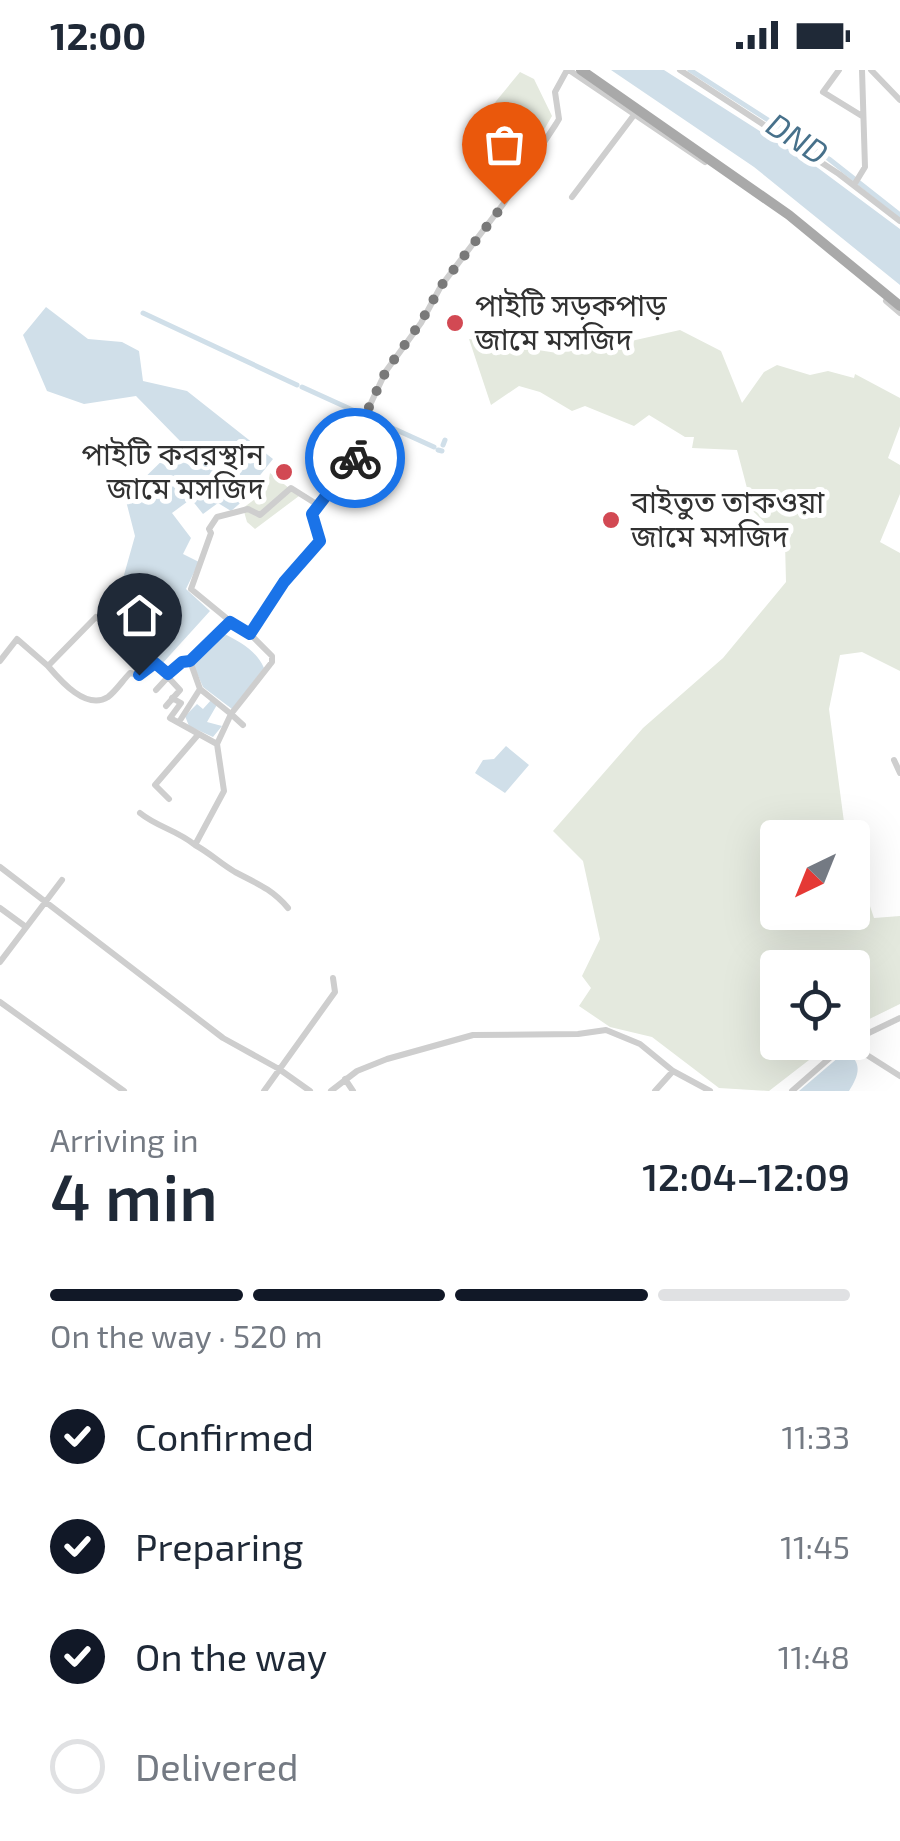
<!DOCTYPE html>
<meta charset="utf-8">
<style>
:root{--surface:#fff;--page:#f2f2f3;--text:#1f2937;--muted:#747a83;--line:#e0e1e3;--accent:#111827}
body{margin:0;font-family:"Exo 2","Noto Sans Bengali",sans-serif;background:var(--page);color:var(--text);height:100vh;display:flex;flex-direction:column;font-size:38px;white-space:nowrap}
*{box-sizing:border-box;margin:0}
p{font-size:32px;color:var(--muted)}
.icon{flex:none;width:55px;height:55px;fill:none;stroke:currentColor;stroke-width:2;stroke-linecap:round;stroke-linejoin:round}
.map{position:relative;height:1021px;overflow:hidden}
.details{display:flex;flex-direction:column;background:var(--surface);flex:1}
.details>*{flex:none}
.needle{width:65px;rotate:223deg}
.fabs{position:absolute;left:760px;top:750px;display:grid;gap:20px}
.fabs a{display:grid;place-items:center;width:110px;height:110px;border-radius:10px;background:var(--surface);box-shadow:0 10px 40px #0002;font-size:50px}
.pin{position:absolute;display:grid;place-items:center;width:85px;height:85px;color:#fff;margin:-102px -42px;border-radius:50% 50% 50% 0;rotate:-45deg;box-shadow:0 0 10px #0007}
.pin .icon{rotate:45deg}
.courier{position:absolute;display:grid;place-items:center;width:100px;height:100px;margin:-50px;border:8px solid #1a73e8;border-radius:50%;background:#fff;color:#222;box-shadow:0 2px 12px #0007}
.headline em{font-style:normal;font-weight:600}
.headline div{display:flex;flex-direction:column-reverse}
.headline{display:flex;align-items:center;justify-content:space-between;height:170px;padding:0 50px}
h1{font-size:65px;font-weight:600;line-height:75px}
.bar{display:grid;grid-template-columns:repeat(4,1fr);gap:15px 10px;align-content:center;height:120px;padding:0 50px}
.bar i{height:12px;border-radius:8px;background:var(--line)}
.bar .selected{background:var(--accent)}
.bar p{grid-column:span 4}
ol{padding:0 50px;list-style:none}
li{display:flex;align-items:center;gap:30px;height:110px}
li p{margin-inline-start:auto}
li .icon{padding:10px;border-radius:50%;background:var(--accent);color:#fff;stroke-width:4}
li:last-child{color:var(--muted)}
li i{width:55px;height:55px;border:5px solid var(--line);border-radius:50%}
.status{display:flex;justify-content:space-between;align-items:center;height:70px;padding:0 50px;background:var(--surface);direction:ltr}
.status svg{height:28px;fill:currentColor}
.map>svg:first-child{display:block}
.green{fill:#e4e9de}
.water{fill:#d0dfe9}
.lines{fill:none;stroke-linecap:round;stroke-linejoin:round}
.canal{stroke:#d0dfe9;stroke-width:5}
.minor{stroke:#cecece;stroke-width:6}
.major{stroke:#a9a9a9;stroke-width:10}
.done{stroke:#797979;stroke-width:10;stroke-dasharray:0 18}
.route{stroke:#1a73e8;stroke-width:12}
.poi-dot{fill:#d24953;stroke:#fff;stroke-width:4}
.labels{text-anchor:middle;stroke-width:10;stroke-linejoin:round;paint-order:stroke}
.poi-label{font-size:30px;fill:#313131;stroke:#fff;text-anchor:start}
.water-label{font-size:32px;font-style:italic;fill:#47718b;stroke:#fff}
</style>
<div class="status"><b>12:00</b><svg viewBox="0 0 49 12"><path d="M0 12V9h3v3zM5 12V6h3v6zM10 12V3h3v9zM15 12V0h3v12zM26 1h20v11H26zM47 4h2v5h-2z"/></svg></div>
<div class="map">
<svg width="900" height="1021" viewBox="0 0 900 1021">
<rect width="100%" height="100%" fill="#fff"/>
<path class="green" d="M520,2L534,9L552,46L514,111L464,70Z
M680,260L721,281L742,333L764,302L777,295L810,305L828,301L854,308L855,304L900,328V356L888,388L900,395V424L880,472L900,483V601L862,582L840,585L829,639L846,767L778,768V842H852L853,785L874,848L900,846V934L853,957L852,898H778V972L831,973L769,1021L719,1018L652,967L610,957L579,936L591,918L582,906L600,869L583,791L553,761L643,658L723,588L786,512L785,473L753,441L737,380L692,378L694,367H685L649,345L634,356L585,336L572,341L540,322L519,316L491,335L469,269L557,283L618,274Z
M270,403L299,426L255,459L247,452L243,438L267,420Z"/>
<path class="water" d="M611,0H664L818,98L900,159V215L754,97Z
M46,237L88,269L122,272L139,281L143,311L187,321L273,389L257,409L251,424L231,441L218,433L203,444L191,429L172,443L191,468L183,484L199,492L186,519L210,541L161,595L111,551L135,466L125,427L181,372L136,326L84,334L47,321L23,265Z
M223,563C240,572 256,580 264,598L232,639L203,617L193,594Z
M212,629L218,633L207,652L222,656L213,667L189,656L185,646L197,634L203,639Z
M506,676L529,695L505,723L475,703L483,690L494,689Z
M846,981C863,993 859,1005 849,1021H799Z"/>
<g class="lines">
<path class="canal" d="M690,0L829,89L900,145
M143,243L297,315
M302,317L434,377
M443,375L445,370
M438,380L442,381"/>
<path class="minor" d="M569,0L705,92
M680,0L839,104L900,151
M839,0L823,22L862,46
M871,0L900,30
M854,115L865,97L862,0
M572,127L634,45
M886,231L900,243
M230,551L191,519L211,463L209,459L217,447L248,439L260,445L291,418L318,435
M250,564L284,512L321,471L311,446L361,378L362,352L386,301L421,253L441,216L504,133L556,54L559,49L555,22L567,0
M0,591L17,569L48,596L96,547L155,593
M48,596C60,610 86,641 108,627C116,621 123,610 130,603L139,605L155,593L180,620L166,636
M168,605L182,592L190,591L231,552L250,564L272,586V592L231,644L200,619L190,591
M156,620L168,607
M172,628L181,633L170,648L217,674L231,644L243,655
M179,652L200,619
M217,674L224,721L195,775C210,783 221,794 235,802C256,813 272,819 288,838
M894,690L900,703
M169,729L155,715L197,666
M140,743C157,757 177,760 195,775
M0,797L223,968L279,999L310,1021
M0,838L26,857
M0,892L62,810
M0,932L124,1021
M852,971L900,948
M848,973L900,1006
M345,1009L353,1021
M264,1021L335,922L333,908
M331,1021L357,1001L387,989L473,965L578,964L606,960L640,974L673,1001L710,1021
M655,1021L673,1001
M792,1021L848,972"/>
<path class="major" d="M581,0L789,145L900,236"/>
</g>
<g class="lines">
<path class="done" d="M355,388L362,374V352L386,301L421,252L441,216L504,134"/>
<path class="route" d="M139,605L155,593L168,604L182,592L190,591L230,552L250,564L284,512L320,471L312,444L355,388"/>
</g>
<g class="poi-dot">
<circle cx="455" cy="253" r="10"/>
<circle cx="284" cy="402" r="10"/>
<circle cx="611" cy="450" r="10"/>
</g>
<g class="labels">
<g class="poi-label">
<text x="475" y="246">পাইটি সড়কপাড়<tspan x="475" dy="34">জামে মসজিদ</tspan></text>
<text x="264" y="395" text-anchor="end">পাইটি কবরস্থান<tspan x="264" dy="34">জামে মসজিদ</tspan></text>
<text x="631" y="443">বাইতুত তাকওয়া<tspan x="631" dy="34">জামে মসজিদ</tspan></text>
</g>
<g class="water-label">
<text transform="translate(797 69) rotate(33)" y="11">DND</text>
</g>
</g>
</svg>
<div class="fabs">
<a><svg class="needle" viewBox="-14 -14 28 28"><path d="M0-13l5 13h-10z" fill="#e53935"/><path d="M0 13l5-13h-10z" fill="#747a83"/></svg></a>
<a><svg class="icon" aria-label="locate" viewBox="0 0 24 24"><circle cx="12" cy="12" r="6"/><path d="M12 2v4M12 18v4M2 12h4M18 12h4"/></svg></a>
</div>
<div class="pin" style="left:504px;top:134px;background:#ea580c"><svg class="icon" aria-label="bag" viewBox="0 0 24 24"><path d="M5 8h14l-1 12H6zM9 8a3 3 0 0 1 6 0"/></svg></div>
<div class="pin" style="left:139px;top:605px;background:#1f2937"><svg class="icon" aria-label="home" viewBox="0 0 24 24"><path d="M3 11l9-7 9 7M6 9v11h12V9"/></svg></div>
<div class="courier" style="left:355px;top:388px"><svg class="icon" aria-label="bike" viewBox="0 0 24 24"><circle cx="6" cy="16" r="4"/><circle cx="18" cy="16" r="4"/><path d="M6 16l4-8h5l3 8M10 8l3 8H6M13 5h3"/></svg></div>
</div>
<section class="details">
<div class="headline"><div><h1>4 min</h1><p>Arriving in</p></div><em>12:04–12:09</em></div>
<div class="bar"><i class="selected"></i><i class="selected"></i><i class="selected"></i><i></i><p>On the way · 520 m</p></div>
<ol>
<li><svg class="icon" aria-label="check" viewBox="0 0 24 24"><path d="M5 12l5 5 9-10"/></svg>Confirmed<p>11:33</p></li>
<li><svg class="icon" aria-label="check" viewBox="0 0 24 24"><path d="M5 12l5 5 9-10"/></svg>Preparing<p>11:45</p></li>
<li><svg class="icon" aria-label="check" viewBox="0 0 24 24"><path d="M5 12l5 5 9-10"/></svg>On the way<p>11:48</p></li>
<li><i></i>Delivered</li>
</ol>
</section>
